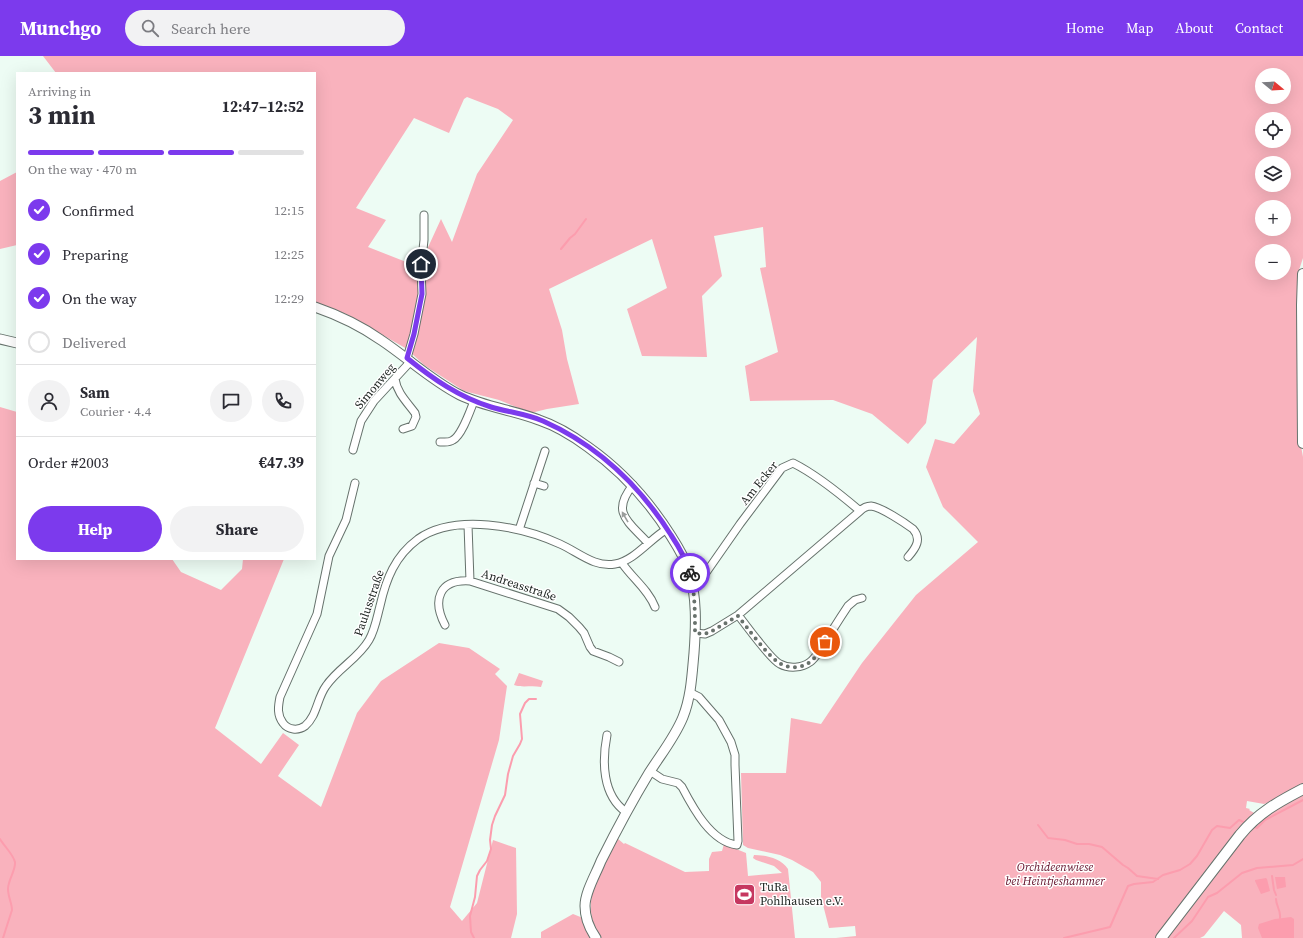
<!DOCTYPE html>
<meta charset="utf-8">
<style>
:root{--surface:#fff;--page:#f2f2f3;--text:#2b2b33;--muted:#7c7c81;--line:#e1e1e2;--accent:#7c3aed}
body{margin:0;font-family:"Source Serif 4",serif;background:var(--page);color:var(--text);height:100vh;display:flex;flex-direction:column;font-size:15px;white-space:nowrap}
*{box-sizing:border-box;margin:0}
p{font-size:13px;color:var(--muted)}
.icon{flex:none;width:22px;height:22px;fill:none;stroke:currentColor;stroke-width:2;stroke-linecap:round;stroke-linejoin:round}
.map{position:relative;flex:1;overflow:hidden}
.details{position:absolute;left:16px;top:16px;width:300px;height:488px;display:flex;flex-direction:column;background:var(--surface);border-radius:0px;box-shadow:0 4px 16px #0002}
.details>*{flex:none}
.needle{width:26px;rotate:108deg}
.fabs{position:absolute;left:1255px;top:12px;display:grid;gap:8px}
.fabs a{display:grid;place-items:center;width:36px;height:36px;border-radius:50%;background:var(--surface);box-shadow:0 4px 16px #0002;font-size:20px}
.pin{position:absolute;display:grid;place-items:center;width:34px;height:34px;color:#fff;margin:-17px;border:2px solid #fff;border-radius:50%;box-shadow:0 1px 4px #0007}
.courier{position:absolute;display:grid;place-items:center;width:40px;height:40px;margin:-20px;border:3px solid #7c3aed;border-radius:50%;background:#fff;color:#222;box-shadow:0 1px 5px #0007}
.head em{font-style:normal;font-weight:700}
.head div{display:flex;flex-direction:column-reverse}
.head{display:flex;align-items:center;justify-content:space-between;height:68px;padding:0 12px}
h1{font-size:26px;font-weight:700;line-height:30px}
.bar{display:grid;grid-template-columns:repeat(4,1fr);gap:6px 4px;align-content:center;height:48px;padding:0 12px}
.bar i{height:5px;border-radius:3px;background:var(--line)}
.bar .active{background:var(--accent)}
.bar p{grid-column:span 4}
.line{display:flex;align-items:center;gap:10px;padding:0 12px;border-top:1px solid var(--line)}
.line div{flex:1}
.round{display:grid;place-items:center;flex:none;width:42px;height:42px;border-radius:21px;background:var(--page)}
ol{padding:0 12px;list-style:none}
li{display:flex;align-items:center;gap:12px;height:44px}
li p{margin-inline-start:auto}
li .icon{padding:4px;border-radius:50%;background:var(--accent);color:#fff;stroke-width:4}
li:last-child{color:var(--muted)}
li i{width:22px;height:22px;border:2px solid var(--line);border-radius:50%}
.button{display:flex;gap:8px;margin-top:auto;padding:8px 12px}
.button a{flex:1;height:46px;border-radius:24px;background:var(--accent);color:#fff;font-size:16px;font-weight:700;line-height:46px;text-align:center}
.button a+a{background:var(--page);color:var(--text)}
header{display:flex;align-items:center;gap:24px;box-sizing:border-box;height:56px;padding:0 20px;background:var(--accent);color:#fff}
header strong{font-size:19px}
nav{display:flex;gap:22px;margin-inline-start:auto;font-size:14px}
.search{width:280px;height:36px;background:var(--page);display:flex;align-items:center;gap:10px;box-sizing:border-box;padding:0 14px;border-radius:22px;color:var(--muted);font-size:15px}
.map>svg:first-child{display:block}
.green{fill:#f9b2bd;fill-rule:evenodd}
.water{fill:#fc9dae}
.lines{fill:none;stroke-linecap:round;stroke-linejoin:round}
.stream{stroke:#fc9dae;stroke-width:2}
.minor-casing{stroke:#66726c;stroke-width:9}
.tertiary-casing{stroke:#66726c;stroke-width:11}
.secondary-casing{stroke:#66726c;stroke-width:12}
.minor{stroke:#fff;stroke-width:7}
.tertiary{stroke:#fff;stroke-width:9}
.secondary{stroke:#fff;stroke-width:10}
.oneway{fill:#9b9d9c}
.done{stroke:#68716c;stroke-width:4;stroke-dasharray:0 7.2}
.route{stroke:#7c3aed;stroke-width:5}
.labels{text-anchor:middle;stroke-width:3;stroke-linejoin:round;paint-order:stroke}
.street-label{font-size:12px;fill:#202623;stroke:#fff}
.park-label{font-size:12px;font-style:italic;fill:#62102a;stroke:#fff}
.poi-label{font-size:12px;fill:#202623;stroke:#fff;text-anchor:start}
</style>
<header>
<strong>Munchgo</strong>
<div class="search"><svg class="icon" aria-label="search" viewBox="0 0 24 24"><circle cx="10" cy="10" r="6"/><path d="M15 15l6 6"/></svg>Search here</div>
<nav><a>Home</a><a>Map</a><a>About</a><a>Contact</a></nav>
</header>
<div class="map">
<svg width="1303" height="882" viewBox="0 0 1303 882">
<rect width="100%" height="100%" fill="#edfcf4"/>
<path class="green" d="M43,0H1303V202L1299,214L1298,228L1299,379L1303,401V728L1274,744L1264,748L1247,745L1246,752L1250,753L1249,754L1256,758L1157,882H836L856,880L855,870L829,872L821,841V826L813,816L792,804L780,799L748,792L743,789L741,717H786L791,662L821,668L862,607L916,539L978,486L943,451L926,411L935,383L954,388L980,358L973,335L977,281L933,324L926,367L908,388L872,358L833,344L750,345L745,310L778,296L760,212L766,211L763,171L714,180L722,220L702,240L707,301L642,300L627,253L667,232L652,183L549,233L562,274L567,303L579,348L547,353L531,357L499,344L464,335L424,309L407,293L346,258L315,246V17H56ZM1262,19H1284V41H1262ZM467,41L498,53L513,64L477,118L452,186L441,163L419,211L368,191L386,164L356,152L414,62L449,77L464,43ZM1262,63H1284V85H1262ZM1262,107H1284V129H1262ZM1262,151H1284V173H1262ZM1262,195H1284V217H1262Z
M17,116V189L0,193V125Z
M0,351L17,356V503H172L181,516L221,534L242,513L243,503H284L215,672L261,708L283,677L299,689L278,720L321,751L357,657L381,625L439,587L469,592L500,613L495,618L507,630L499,684L450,851L462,865L477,847L493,784L516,792L517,858L511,882H0Z
M519,617L543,625L541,631C531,629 523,632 514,629Z
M1303,737V882H1242L1241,869L1224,855L1204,880L1200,882H1165L1254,768Z
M617,782L624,788L625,787L685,816L709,815V803L712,796L722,795L724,788L746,797L748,820L782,817L774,810L756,804L753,802L754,799C765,799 781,802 788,813L795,882H541V876L573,858L593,866C584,837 605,807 617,782Z"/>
<path class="water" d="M1275,821H1285L1286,831L1277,833Z
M1266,822L1267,823L1270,835L1261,838L1255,825V824Z
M1291,861L1294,863V882H1262L1258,872L1259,868L1275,863Z"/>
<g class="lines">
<path class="stream" d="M561,193L570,182L575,178L586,163
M1038,769L1048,782L1065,784L1077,788H1089L1102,791L1123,809L1128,812L1137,820L1158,823
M1253,770L1257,772L1265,764L1303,744
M0,783C4,790 13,798 15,806C16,814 8,824 8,833C8,841 12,847 12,854L3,882
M1272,820L1274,834L1276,839
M1276,843C1276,850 1281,854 1280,862
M474,882L471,876L470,860L475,841L477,820L480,814L487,805L491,793L490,784L492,769L495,760L505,739L508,718L513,700L520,688L522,683L520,658L525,647L529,643H536
M1064,882L1110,871L1128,830L1134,828L1153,826L1163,819L1180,814L1190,808L1197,800L1212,774L1217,770L1230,772L1239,764L1246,767
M1174,882L1192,865L1208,841L1217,837L1242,817L1257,812L1293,809L1303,803"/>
<defs>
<path id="minor" d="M407,302L414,278L422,238L421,213L424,184V159
M395,323C397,337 407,346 415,357L416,361L412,370L403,373
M440,386C445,386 449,387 453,384C462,379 470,355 474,345
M353,394L361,365L374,345L411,305
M355,427L346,464L329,500L317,558L280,641C278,651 277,659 283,667C288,674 298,675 305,670C317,660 317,642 326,630C338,612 358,603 369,584C375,574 377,561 380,550C386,523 395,500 418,483C455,457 521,470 560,488C578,496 595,512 615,508C634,505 650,483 667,473
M534,427L544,430
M633,429C610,457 629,466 648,487
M468,469L470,525
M519,474L545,395
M622,507C632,522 648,533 655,551
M692,525L703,521L740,468L782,412L793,407C817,419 839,437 860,455
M738,559C747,570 770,603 780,608C789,613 802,612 810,606C816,602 820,593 825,587C832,574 840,562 848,550L855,544L862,542
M445,569C432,544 439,523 470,525L558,553L569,561L579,571L584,577L590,591L593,595L609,601L619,606
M695,577L705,578L712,575L738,559L860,455C863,452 867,450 871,450C881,451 905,467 913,473C922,483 916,492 908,501
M607,679C602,705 602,739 626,756
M650,715L662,723L678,727L682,731C693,752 711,786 737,789L738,785L735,709V699L731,686L719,664L699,641L691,637"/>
<path id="tertiary" d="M315,251C338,259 361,270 381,284C408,302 432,325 460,339C485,351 513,354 539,364C557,370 573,380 588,391C622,415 649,445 671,480C678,491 685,502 689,515C697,541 696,570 694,597C692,619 691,641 683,661C675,681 661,698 649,717C632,745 616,775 601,805C596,818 585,836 585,850C585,862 589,872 596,882
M0,283L17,287"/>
<path id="secondary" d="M1303,218L1302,249L1303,387
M1161,882L1240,779C1258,757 1278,746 1303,733"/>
</defs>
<use href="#minor" class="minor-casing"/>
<use href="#tertiary" class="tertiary-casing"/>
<use href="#secondary" class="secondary-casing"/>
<use href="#minor" class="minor"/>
<use href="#tertiary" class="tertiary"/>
<use href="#secondary" class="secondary"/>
</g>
<defs><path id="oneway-solid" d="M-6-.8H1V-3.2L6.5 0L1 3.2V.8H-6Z"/></defs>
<use class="oneway" href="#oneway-solid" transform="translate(625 461) rotate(-120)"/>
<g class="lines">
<path class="done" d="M690,517C695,536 695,557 695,577L705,578L712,575L738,560C746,570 770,603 781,608C790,613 802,612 810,606C817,601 821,592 825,586"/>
<path class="route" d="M421,208L422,238L414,278L407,302C433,323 459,341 491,351C508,356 527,358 543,365C597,389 640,430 671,479C679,491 686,503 690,517"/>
</g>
<defs>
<symbol id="stadium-square" viewBox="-11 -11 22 22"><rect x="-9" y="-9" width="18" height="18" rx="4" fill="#c63760" stroke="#fff"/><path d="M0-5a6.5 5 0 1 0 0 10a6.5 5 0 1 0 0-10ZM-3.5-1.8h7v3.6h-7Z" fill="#fff"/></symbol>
</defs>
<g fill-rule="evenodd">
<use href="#stadium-square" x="732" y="826" width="25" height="25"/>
</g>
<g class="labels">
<g class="street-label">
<text transform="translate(375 330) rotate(-50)" y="4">Simonweg</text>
<text transform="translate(759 427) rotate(-51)" y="4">Am Ecker</text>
<text transform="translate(519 529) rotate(18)" y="4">Andreasstraße</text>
<text transform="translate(369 547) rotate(-71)" y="4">Paulusstraße</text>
</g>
<g class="park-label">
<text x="1055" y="815">Orchideenwiese<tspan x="1055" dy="14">bei Heintjeshammer</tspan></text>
</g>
<g class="poi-label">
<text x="760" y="835">TuRa<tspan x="760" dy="14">Pohlhausen e.V.</tspan></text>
</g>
</g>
</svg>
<div class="fabs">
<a><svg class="needle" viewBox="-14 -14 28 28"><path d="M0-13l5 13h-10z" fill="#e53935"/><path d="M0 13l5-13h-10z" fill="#7c7c81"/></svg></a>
<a><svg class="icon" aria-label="locate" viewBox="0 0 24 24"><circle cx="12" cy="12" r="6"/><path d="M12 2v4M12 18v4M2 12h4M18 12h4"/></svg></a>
<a><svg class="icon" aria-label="layers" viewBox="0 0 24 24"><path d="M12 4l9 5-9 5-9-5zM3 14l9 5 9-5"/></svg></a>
<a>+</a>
<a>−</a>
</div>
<div class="pin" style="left:825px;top:586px;background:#ea580c"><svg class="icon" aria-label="bag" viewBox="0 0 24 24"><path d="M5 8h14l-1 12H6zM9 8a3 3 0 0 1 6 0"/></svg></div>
<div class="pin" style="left:421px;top:208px;background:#1f2937"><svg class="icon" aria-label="home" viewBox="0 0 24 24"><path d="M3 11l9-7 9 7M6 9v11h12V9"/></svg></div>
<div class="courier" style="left:690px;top:517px"><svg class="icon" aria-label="bike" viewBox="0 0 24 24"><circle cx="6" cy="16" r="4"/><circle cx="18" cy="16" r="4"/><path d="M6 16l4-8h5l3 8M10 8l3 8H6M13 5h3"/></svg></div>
<section class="details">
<div class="head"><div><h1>3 min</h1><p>Arriving in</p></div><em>12:47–12:52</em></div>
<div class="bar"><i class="active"></i><i class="active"></i><i class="active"></i><i></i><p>On the way · 470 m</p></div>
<ol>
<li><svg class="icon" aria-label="check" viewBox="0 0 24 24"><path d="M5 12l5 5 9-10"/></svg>Confirmed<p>12:15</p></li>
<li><svg class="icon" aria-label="check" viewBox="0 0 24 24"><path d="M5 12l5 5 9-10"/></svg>Preparing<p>12:25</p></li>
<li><svg class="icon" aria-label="check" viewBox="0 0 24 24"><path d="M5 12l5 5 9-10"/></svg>On the way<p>12:29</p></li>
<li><i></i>Delivered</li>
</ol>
<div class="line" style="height:72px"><a class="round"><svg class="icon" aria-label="person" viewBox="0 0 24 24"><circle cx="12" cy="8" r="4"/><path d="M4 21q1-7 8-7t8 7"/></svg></a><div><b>Sam</b><p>Courier · 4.4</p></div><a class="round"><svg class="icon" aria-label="chat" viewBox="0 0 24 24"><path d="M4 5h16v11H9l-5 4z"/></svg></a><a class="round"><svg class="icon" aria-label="phone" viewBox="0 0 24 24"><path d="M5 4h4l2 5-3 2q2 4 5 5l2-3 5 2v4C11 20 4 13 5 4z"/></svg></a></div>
<div class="line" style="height:52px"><div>Order #2003</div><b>€47.39</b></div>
<div class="button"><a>Help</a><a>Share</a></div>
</section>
</div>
